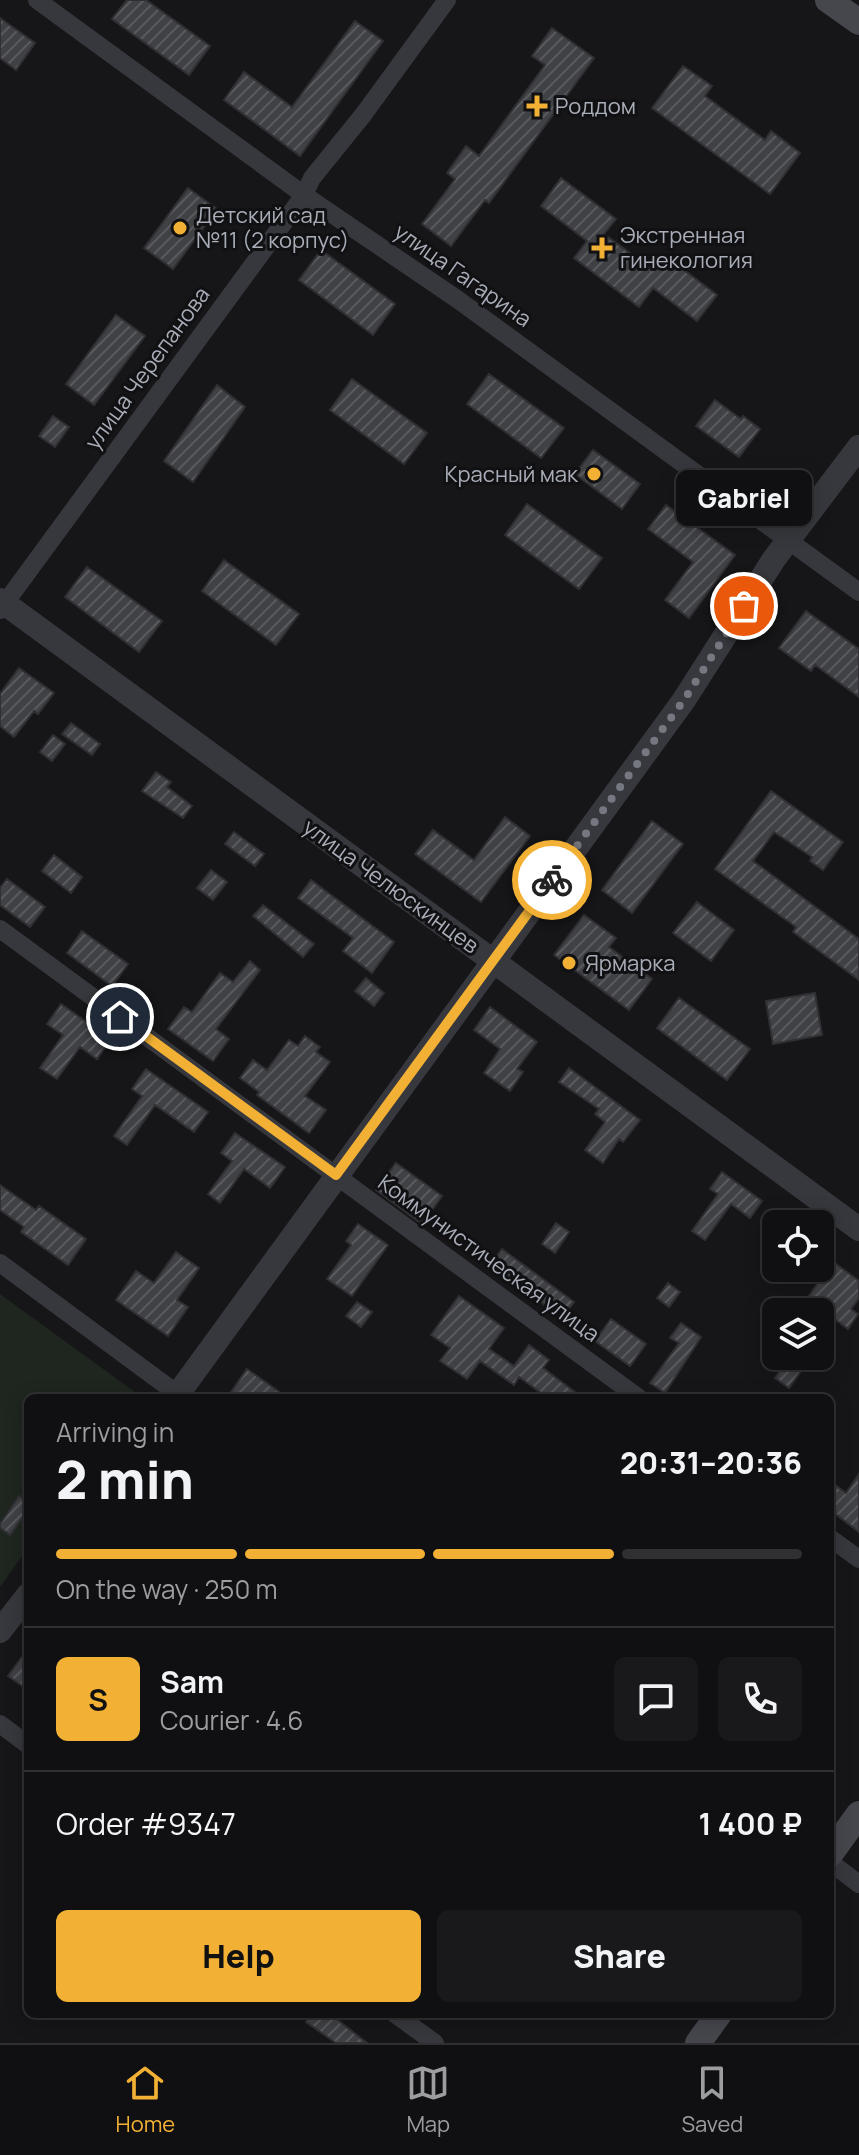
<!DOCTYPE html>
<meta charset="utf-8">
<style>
:root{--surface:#101012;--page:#19191b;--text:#f1f3f6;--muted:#9c9d9f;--line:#303032;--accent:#f2b134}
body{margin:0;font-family:Manrope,sans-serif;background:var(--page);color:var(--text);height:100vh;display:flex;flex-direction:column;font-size:30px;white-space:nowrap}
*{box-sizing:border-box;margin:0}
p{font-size:26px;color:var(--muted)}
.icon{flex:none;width:44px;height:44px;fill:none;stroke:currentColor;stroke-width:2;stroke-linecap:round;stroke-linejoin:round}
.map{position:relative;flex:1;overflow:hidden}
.drawer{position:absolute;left:24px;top:1394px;width:810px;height:624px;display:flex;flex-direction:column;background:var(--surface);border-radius:12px;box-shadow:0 4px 20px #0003,0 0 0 2px var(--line)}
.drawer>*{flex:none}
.buttons{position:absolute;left:762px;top:1210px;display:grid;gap:16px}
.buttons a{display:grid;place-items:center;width:72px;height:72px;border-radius:12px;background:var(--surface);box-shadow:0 4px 20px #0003,0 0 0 2px var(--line);font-size:40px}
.pin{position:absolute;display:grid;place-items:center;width:68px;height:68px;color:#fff;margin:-34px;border:4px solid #fff;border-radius:50%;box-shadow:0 2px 8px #0007}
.courier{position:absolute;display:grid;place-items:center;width:80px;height:80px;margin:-40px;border:6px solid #f2b134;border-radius:50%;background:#fff;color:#222;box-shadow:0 2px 10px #0007}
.bubble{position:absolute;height:56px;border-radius:12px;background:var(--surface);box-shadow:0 4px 20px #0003,0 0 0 2px var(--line);font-size:26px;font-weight:800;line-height:56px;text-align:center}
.head em{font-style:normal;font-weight:800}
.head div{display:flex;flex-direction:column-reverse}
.head{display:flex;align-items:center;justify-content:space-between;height:136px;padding:0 32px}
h1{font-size:52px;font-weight:800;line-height:60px}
.bar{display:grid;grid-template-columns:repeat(4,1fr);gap:12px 8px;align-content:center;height:96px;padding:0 32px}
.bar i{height:10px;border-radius:6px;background:var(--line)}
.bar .active{background:var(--accent)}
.bar p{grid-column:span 4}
.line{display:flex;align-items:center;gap:20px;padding:0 32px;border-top:2px solid var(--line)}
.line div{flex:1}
.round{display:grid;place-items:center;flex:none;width:84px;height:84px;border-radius:12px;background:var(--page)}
.button{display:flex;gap:16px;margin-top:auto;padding:16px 32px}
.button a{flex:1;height:92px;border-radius:12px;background:var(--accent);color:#111;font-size:32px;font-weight:800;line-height:92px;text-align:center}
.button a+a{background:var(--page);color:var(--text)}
.tabs{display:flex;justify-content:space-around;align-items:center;height:112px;border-top:2px solid var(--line);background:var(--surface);font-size:22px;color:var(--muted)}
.tabs a{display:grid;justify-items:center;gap:4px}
.tabs .active{color:var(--accent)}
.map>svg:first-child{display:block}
.green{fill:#1e261f}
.building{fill:url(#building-hatch);stroke:#303034;stroke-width:2}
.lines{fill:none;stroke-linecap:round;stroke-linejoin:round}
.minor{stroke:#37383d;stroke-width:18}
.tertiary{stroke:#37383d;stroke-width:24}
.secondary{stroke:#45474d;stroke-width:26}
.done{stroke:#757880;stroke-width:8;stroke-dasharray:0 14.4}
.route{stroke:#f2b134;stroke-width:10}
.poi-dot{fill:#f2b134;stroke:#111113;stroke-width:3}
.labels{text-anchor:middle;stroke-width:6;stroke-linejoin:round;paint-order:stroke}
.poi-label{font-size:22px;fill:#a8adb8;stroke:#111113;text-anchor:start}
.street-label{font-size:22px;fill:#a8adb8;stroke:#111113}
</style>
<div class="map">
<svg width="859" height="2043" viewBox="0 0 859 2043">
<defs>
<pattern id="building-hatch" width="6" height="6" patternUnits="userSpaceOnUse" patternTransform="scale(2)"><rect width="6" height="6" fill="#404145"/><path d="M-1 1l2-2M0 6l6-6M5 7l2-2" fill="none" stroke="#595a5e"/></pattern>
</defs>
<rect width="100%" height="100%" fill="#161618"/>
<path class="green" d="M0,1294L139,1395L136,1398H28V1548L0,1587Z"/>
<path class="building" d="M127,0H146L210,46L189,75L112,19Z
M0,18L35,43L16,70L0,58Z
M355,21L383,41L300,156L224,100L244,72L292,107Z
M552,28L594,58L489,203L485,200L451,246L422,224L455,179L447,173L466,146L479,156L545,65L532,56Z
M683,66L712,86L705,96L765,140L771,131L800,153L770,194L652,108Z
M561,178L616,219L604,234L653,270L664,255L717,295L697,321L653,288L639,307L574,258L587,241L541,206Z
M188,188L217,209L173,269L144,248Z
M321,250L395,304L373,335L299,280Z
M116,315L145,336L94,405L66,384Z
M489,374L564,428L541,458L467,404Z
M352,379L427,433L404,464L330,410Z
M217,385L245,407L193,482L164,461Z
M715,400L741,419L743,416L760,429L739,457L696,426Z
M53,416L69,427L55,447L39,436Z
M593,450L640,484L622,509L575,474Z
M527,504L602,558L579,589L505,535Z
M666,505L735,555L689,618L665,600L693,562L648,529Z
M224,560L299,614L276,645L202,591Z
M87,567L162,621L139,652L65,597Z
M806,611L859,649V697L815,665L811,671L779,648Z
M19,668L54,693L38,714L34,711L14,737L0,726V694Z
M71,723L100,744L92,755L62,734Z
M53,735L65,744L52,761L40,752Z
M156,772L171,782L167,787L192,806L183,818L142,791Z
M771,791L843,842L823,870L810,861L812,857L774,832L753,861L859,939V980L793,932L796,927L715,869Z
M505,817L530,836L481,902L415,854L433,830L474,860Z
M652,821L683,844L632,913L602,890Z
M234,832L264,854L255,866L225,844Z
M54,855L82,877L71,893L42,871Z
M211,870L227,882L213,900L197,888Z
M7,879L45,907L30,927L0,905V888Z
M311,880L394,942L372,973L343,951L353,938L298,898Z
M697,902L734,930L711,961L673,933Z
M263,905L314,944L303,957L253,916Z
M584,915L616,938L609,947L652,979L629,1010L554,955Z
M82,931L128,964L112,986L67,953Z
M250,961L260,970L216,1029L229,1039L213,1061L168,1029L184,1007L192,1012L220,973L233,982Z
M366,978L384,993L374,1006L355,991Z
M815,993L822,1035L773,1044L766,1001Z
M679,998L750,1049L727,1080L657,1028Z
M61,1004L111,1039L97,1059L80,1047L57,1079L40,1068L63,1035L47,1024Z
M490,1007L537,1042L517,1069L523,1072L510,1091L484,1073L500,1049L474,1030Z
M305,1036L320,1047L316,1052L330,1062L305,1096L326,1110L309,1133L257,1095L259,1092L240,1078L253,1060L267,1070L289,1040L298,1046Z
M569,1068L640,1120L623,1142L619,1139L603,1163L585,1150L605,1122L595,1114L599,1109L559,1082Z
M146,1069L208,1112L194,1132L155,1105L127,1145L114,1136L142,1096L132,1089Z
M235,1133L285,1167L270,1188L244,1169L220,1203L208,1194L232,1161L221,1153Z
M396,1163L442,1196L422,1224L376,1190Z
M722,1172L762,1201L750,1218L731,1204L705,1240L692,1231L718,1194L710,1189Z
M0,1185L36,1210L39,1206L86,1239L68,1265L21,1232L24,1227L0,1210Z
M556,1223L569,1232L555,1253L542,1244Z
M358,1224L388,1245L352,1296L327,1279L351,1245L346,1241Z
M502,1249L574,1302L562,1318L491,1264Z
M176,1252L199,1268L177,1300L188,1307L168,1336L116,1300L136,1271L154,1283Z
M820,1252L859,1281V1298L851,1309L858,1314L848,1329L825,1312H798L820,1280L804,1268H820Z
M668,1283L680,1292L669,1307L657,1298Z
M459,1296L504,1328L489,1349L514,1366L529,1345L549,1360L543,1368L583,1398H548L519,1377L514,1385L480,1361L467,1379L440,1361L450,1348L431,1335Z
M357,1302L372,1312L361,1327L346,1316Z
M611,1319L646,1344L630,1366L595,1341Z
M681,1323L701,1337L665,1393L650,1383L679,1343L670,1338Z
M791,1356H800L808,1361L789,1388L775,1378Z
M247,1369L288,1398H227Z
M859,1474V1532L830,1510V1481L846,1493Z
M19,1496L28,1503V1510L10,1535L0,1528V1524Z
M28,1649V1690L8,1676Z
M312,2014H330L367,2043H336L306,2022Z"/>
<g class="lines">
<path class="minor" d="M37,0L304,195L457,299L859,592
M0,610L304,195L312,178L363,115L447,0
M0,929L639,1398
M0,1263L183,1398
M830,1538L859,1559
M0,1724L28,1745
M830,1862L859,1884
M395,2014L435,2043"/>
<path class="tertiary" d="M0,600L859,1229
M175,1398L684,700L774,559L859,447
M0,1631L28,1595"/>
<path class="secondary" d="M828,0L859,22
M830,1854L859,1814
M698,2043L719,2014"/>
</g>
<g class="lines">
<path class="done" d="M552,880L684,700L744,606"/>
<path class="route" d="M120,1017L336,1175L552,880"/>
</g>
<g class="poi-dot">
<path d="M533 94h8v8h8v8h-8v8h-8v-8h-8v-8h8z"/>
<circle cx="180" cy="228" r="8"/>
<path d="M598 236h8v8h8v8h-8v8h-8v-8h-8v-8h8z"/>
<circle cx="594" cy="474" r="8"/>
<circle cx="569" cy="963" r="8"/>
</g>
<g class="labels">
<g class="poi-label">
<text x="555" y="114">Роддом</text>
<text x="196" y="223">Детский сад<tspan x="196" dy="25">№11 (2 корпус)</tspan></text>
<text x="620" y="243">Экстренная<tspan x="620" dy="25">гинекология</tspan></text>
<text x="578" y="482" text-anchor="end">Красный мак</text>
<text x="585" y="971">Ярмарка</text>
</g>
<g class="street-label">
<text transform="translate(463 275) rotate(35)" y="8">улица Гагарина</text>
<text transform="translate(147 368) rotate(-54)" y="8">улица Черепанова</text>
<text transform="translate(391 886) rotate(36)" y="8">улица Челюскинцев</text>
<text transform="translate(489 1258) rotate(36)" y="8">Коммунистическая улица</text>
</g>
</g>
</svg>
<div class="buttons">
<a><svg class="icon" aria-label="locate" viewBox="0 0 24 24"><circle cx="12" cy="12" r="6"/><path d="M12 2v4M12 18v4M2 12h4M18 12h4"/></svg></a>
<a><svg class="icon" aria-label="layers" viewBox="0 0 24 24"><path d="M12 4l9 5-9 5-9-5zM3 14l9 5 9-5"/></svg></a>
</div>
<div class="pin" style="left:744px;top:606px;background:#ea580c"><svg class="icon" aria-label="bag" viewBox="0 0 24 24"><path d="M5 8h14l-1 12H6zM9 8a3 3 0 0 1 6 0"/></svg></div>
<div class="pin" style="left:120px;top:1017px;background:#1f2937"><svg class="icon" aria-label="home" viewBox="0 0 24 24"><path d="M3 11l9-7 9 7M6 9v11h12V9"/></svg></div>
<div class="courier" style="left:552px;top:880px"><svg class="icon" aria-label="bike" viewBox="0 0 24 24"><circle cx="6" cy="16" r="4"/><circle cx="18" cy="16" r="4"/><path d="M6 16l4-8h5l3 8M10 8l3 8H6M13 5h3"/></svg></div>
<div class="bubble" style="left:676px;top:470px;width:136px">Gabriel</div>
<section class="drawer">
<div class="head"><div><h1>2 min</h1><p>Arriving in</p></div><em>20:31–20:36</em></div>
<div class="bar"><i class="active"></i><i class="active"></i><i class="active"></i><i></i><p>On the way · 250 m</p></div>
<div class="line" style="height:144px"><b class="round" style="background:var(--accent);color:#111">S</b><div><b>Sam</b><p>Courier · 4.6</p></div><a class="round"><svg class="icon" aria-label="chat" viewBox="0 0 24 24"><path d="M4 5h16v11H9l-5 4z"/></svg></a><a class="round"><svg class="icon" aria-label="phone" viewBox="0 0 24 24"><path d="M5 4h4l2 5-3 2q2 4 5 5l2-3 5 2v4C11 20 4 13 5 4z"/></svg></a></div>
<div class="line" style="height:104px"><div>Order #9347</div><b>1 400 ₽</b></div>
<div class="button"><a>Help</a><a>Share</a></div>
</section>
</div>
<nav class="tabs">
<a class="active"><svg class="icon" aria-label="home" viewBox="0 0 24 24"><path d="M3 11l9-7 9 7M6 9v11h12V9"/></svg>Home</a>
<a><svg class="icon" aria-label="map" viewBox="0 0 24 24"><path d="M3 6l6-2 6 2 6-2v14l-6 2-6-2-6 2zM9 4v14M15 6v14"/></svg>Map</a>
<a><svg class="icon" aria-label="saved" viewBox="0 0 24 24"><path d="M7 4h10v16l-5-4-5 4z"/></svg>Saved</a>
</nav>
